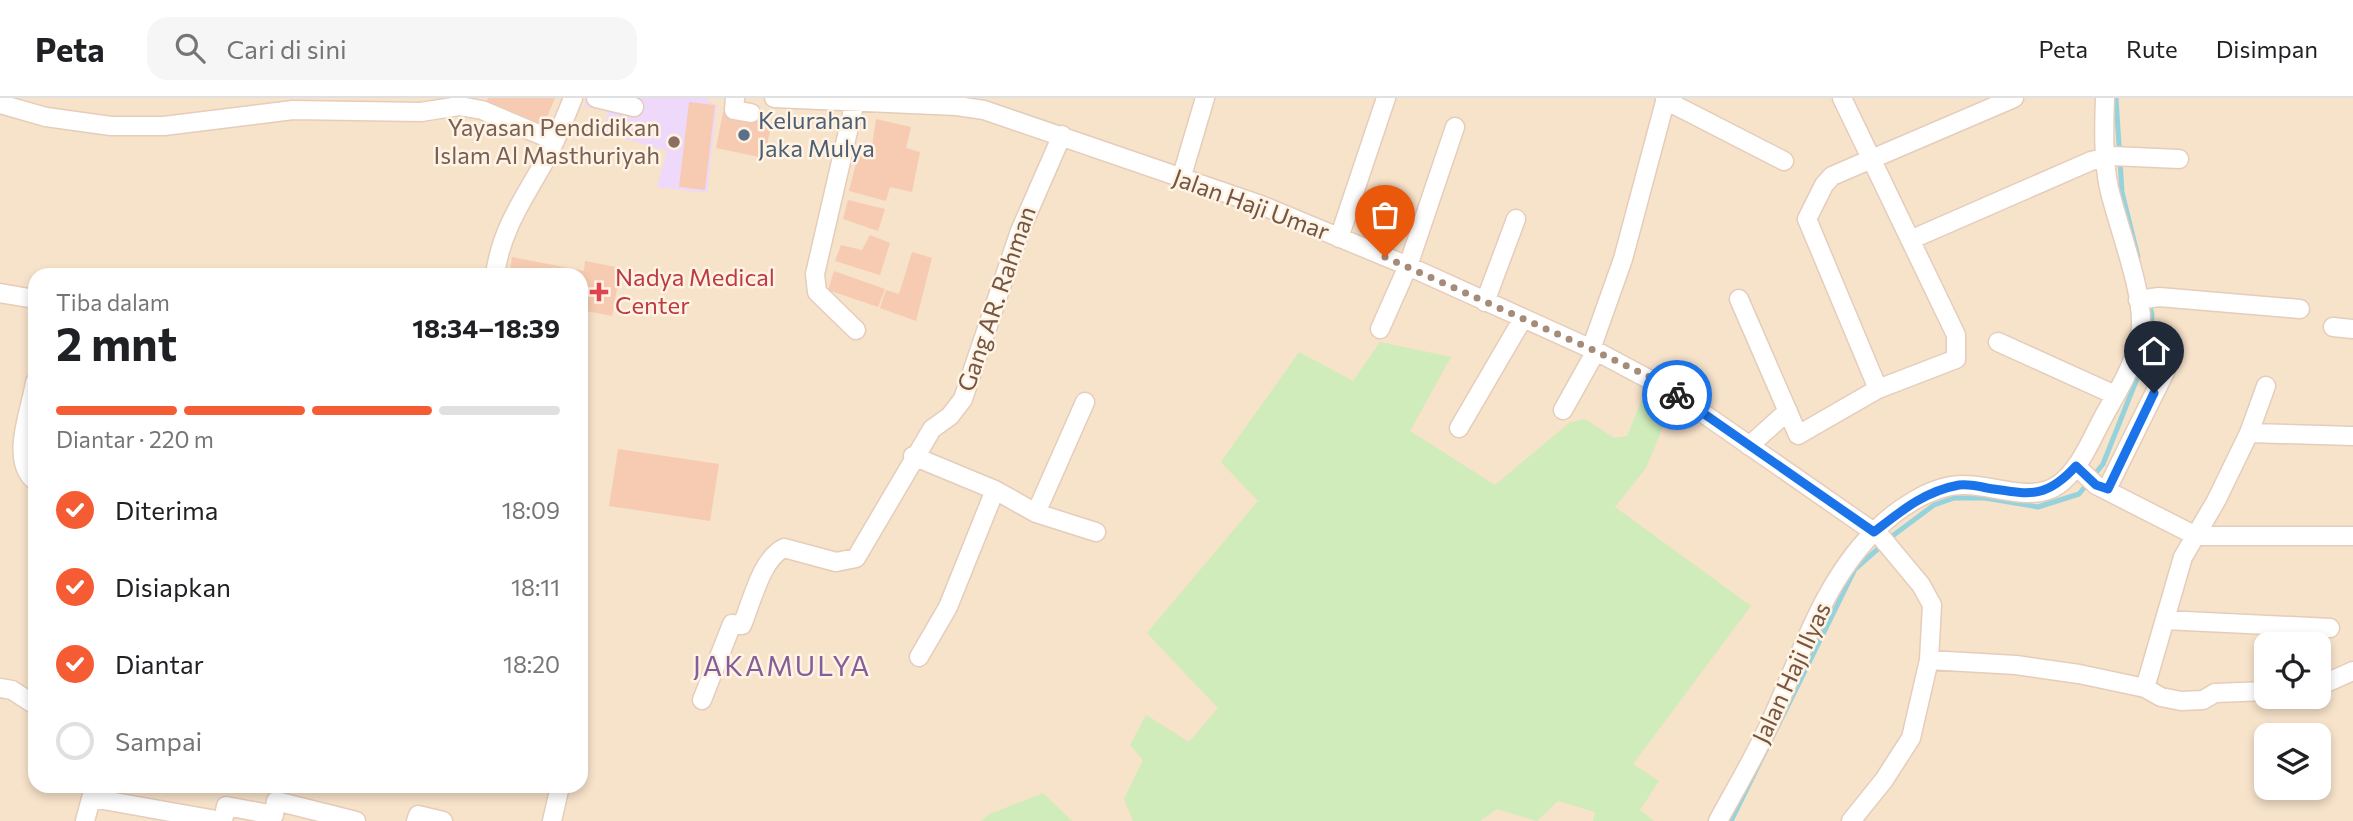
<!DOCTYPE html>
<html lang="id">
<meta charset="utf-8">
<style>
:root{--surface:#fff;--page:#f6f6f6;--text:#202124;--muted:#757577;--line:#e0e0e0;--accent:#f55c34}
body{margin:0;font-family:Commissioner,sans-serif;background:var(--page);color:var(--text);height:100vh;display:flex;flex-direction:column;font-size:26px;white-space:nowrap}
*{box-sizing:border-box;margin:0}
p{font-size:23px;color:var(--muted)}
.icon{flex:none;width:38px;height:38px;fill:none;stroke:currentColor;stroke-width:2;stroke-linecap:round;stroke-linejoin:round}
.map{position:relative;flex:1;overflow:hidden}
.side{position:absolute;left:28px;top:170px;width:560px;height:525px;display:flex;flex-direction:column;background:var(--surface);border-radius:21px;box-shadow:0 4px 10px #0003}
.side>*{flex:none}
.tools{position:absolute;left:2254px;top:534px;display:grid;gap:14px}
.tools a{display:grid;place-items:center;width:77px;height:77px;border-radius:14px;background:var(--surface);box-shadow:0 4px 10px #0003;font-size:35px}
.pin{position:absolute;display:grid;place-items:center;width:60px;height:60px;color:#fff;margin:-72px -30px;border-radius:50% 50% 50% 0;rotate:-45deg;box-shadow:0 0 7px #0007}
.pin .icon{rotate:45deg}
.courier{position:absolute;display:grid;place-items:center;width:70px;height:70px;margin:-35px;border:5px solid #1a73e8;border-radius:50%;background:#fff;color:#222;box-shadow:0 2px 9px #0007}
.summary em{font-style:normal;font-weight:700}
.summary div{display:flex;flex-direction:column-reverse}
.summary{display:flex;align-items:center;justify-content:space-between;height:119px;padding:0 28px}
h1{font-size:46px;font-weight:700;line-height:52px}
.bar{display:grid;grid-template-columns:repeat(4,1fr);gap:10px 7px;align-content:center;height:84px;padding:0 28px}
.bar i{height:9px;border-radius:5px;background:var(--line)}
.bar .current{background:var(--accent)}
.bar p{grid-column:span 4}
ol{padding:0 28px;list-style:none}
li{display:flex;align-items:center;gap:21px;height:77px}
li p{margin-inline-start:auto}
li .icon{padding:7px;border-radius:50%;background:var(--accent);color:#fff;stroke-width:4}
li:last-child{color:var(--muted)}
li i{width:38px;height:38px;border:4px solid var(--line);border-radius:50%}
header{display:flex;align-items:center;gap:42px;box-sizing:border-box;height:98px;padding:0 35px;background:var(--surface);border-bottom:2px solid var(--line)}
header strong{font-size:33px}
nav{display:flex;gap:38px;margin-inline-start:auto;font-size:24px}
.search{width:490px;height:63px;background:var(--page);display:flex;align-items:center;gap:18px;box-sizing:border-box;padding:0 24px;border-radius:21px;color:var(--muted);font-size:26px}
.map>svg:first-child{display:block}
.residential{fill:#f7e2ca;fill-rule:evenodd}
.education{fill:#eed9fa}
.green{fill:#cfecba}
.lines{fill:none;stroke-linecap:round;stroke-linejoin:round}
.stream{stroke:#95d2dc;stroke-width:5}
.building{fill:#f6cbb1}
.minor-casing{stroke:#e5cdbb;stroke-width:21}
.minor{stroke:#fff;stroke-width:18}
.done{stroke:#a58b79;stroke-width:7;stroke-dasharray:0 12.6}
.route{stroke:#1a73e8;stroke-width:9}
.service-dot{fill:#5c6f8a;stroke:#fff4e4;stroke-width:2.5}
.education-dot{fill:#8d6e63;stroke:#fff4e4;stroke-width:2.5}
.health-dot{fill:#e0444e;stroke:#fff4e4;stroke-width:2.5}
.labels{text-anchor:middle;stroke-width:5;stroke-linejoin:round;paint-order:stroke}
.service-label{font-size:24px;fill:#4e5e75;stroke:#fff4e4;text-anchor:start}
.education-label{font-size:24px;fill:#785e54;stroke:#fff4e4;text-anchor:end}
.street-label{font-size:24px;fill:#755443;stroke:#fff4e4}
.health-label{font-size:24px;fill:#be3a42;stroke:#fff4e4;text-anchor:start}
.quarter-label{font-size:28px;letter-spacing:2px;fill:#845e9a;stroke:#fff4e4}
</style>
<header>
<strong>Peta</strong>
<div class="search"><svg class="icon" aria-label="search" viewBox="0 0 24 24"><circle cx="10" cy="10" r="6"/><path d="M15 15l6 6"/></svg>Cari di sini</div>
<nav><a>Peta</a><a>Rute</a><a>Disimpan</a></nav>
</header>
<div class="map">
<svg width="2353" height="723" viewBox="0 0 2353 723">
<rect width="100%" height="100%" fill="#fef0dc"/>
<path class="residential" d="M0,0H2353V723H0ZM35,177H581V688H35ZM2266,546H2319V598H2266ZM2266,637H2319V690H2266Z"/>
<path class="education" d="M587,0H708L707,3L717,7L707,95L657,89L667,53L602,34L608,14L584,8Z"/>
<path class="green" d="M1380,244L1451,259L1410,333L1495,387L1569,325L1585,321L1614,340L1627,338L1647,289L1673,305L1646,370L1615,409L1751,508L1633,666L1659,683L1640,712L1654,723H1593L1595,714L1558,703L1537,723L1497,711L1480,723H1133L1124,701L1143,662L1130,647L1146,617L1189,644L1218,610L1147,535L1258,403L1221,364L1299,254L1353,283Z
M1043,695L1072,723H981L990,716Z"/>
<g class="lines">
<path class="stream" d="M2116,0L2122,94L2138,159
M1731,723L1855,471L1895,436L1934,407L1954,400H1985L2038,409L2079,396L2103,366L2150,248L2152,216L2148,203"/>
</g>
<path class="building" d="M488,0H555L541,34L484,9Z
M689,4L715,7L705,92L679,89Z
M723,14L772,24L764,60L716,50Z
M876,21L911,29L906,50L920,54L912,94L890,89L886,103L849,93L861,46L872,48Z
M848,102L885,111L878,133L843,121Z
M870,137L890,145L880,177L835,163L841,147L862,152Z
M912,154L932,160L916,223L880,210L886,192L899,196Z
M512,159L584,173L585,163L621,170L612,218L581,212V177H509Z
M834,173L885,191L878,209L828,192Z
M618,351L719,366L710,423L609,408Z"/>
<g class="lines">
<defs>
<path id="minor" d="M596,0L634,9
M735,0L734,12L751,15
M774,0L957,8L984,12L1261,107L1408,168L1596,253L1671,293L1881,439L1921,487L1932,507L1929,562L1911,640L1884,682L1851,723
M1665,2L1784,63
M855,3L815,176L817,194L856,232
M0,6L46,19L111,28H164L293,12L421,14L459,8L482,12L555,43
M1181,81L1205,0
M1339,140L1386,0
M1910,142L2091,63L2112,58L2179,61
M495,177C501,131 525,99 547,59C557,40 565,20 573,0
M0,195L35,201
M1739,201L1798,337L1878,291L1956,261V237L1842,0
M2138,202L2159,199L2300,211
M1485,204L1516,121
M2333,229L2353,231
M1380,231L1408,168L1455,29
M1998,244L2115,297
M1591,251L1623,161L1666,0
M35,284C31,313 9,361 35,383
M1878,291L1807,121L1824,87L1832,78L2014,0
M1563,312L1596,253
M1459,330L1522,222
M2249,335L2353,338
M1749,348L1788,313
M913,358L995,392L948,509L919,559
M2076,368L2096,387L2196,438H2353
M2107,391L2166,272
M995,392L1036,415L1096,434
M1036,415L1085,304
M2165,522L2330,530
M1929,562L2016,567L2079,576L2145,590L2161,599L2181,603L2203,602L2215,595L2266,593
M2319,588L2353,573
M0,590L12,592L35,607
M2145,590L2183,459L2216,403L2249,335L2266,288
M702,602L732,526L742,527C752,504 761,461 784,450L836,464L856,460L932,331L950,318L963,301L1020,133L1062,37
M92,700L222,723
M85,723L94,689
M223,723L226,708L274,717L276,703L356,723
M416,723L418,717L443,723
M552,723L560,688
M1718,723C1736,690 1755,658 1770,625C1800,560 1822,486 1873,435C1895,412 1932,386 1965,387C1994,387 2032,405 2058,387C2080,372 2092,339 2105,316C2119,291 2139,259 2141,229C2143,191 2118,129 2109,90C2103,62 2104,28 2105,0"/>
</defs>
<use href="#minor" class="minor-casing"/>
<use href="#minor" class="minor"/>
</g>
<g class="lines">
<path class="done" d="M1385,159L1591,251L1652,280L1677,297"/>
<path class="route" d="M1677,297L1874,434C1901,413 1925,393 1959,387C1968,386 1978,388 1987,390C2029,396 2045,402 2076,368L2096,387L2108,391L2154,295"/>
</g>
<circle class="service-dot" cx="744" cy="37" r="7"/>
<circle class="education-dot" cx="674" cy="44" r="7"/>
<path class="health-dot" d="M595.5 183.5h7v7h7v7h-7v7h-7v-7h-7v-7h7z"/>
<g class="labels">
<g class="service-label">
<text x="758" y="31">Kelurahan<tspan x="758" dy="28">Jaka Mulya</tspan></text>
</g>
<g class="education-label">
<text x="660" y="38">Yayasan Pendidikan<tspan x="660" dy="28">Islam Al Masthuriyah</tspan></text>
</g>
<g class="street-label">
<text transform="translate(1251 107) rotate(20)" y="8">Jalan Haji Umar</text>
<text transform="translate(997 201) rotate(-71)" y="8">Gang AR. Rahman</text>
<text transform="translate(1792 575) rotate(-65)" y="8">Jalan Haji Ilyas</text>
</g>
<g class="health-label">
<text x="615" y="188">Nadya Medical<tspan x="615" dy="28">Center</tspan></text>
</g>
<g class="quarter-label">
<text x="782" y="578">JAKAMULYA</text>
</g>
</g>
</svg>
<div class="tools">
<a><svg class="icon" aria-label="locate" viewBox="0 0 24 24"><circle cx="12" cy="12" r="6"/><path d="M12 2v4M12 18v4M2 12h4M18 12h4"/></svg></a>
<a><svg class="icon" aria-label="layers" viewBox="0 0 24 24"><path d="M12 4l9 5-9 5-9-5zM3 14l9 5 9-5"/></svg></a>
</div>
<div class="pin" style="left:1385px;top:159px;background:#ea580c"><svg class="icon" aria-label="bag" viewBox="0 0 24 24"><path d="M5 8h14l-1 12H6zM9 8a3 3 0 0 1 6 0"/></svg></div>
<div class="pin" style="left:2154px;top:295px;background:#1f2937"><svg class="icon" aria-label="home" viewBox="0 0 24 24"><path d="M3 11l9-7 9 7M6 9v11h12V9"/></svg></div>
<div class="courier" style="left:1677px;top:297px"><svg class="icon" aria-label="bike" viewBox="0 0 24 24"><circle cx="6" cy="16" r="4"/><circle cx="18" cy="16" r="4"/><path d="M6 16l4-8h5l3 8M10 8l3 8H6M13 5h3"/></svg></div>
<section class="side">
<div class="summary"><div><h1>2 mnt</h1><p>Tiba dalam</p></div><em>18:34–18:39</em></div>
<div class="bar"><i class="current"></i><i class="current"></i><i class="current"></i><i></i><p>Diantar · 220 m</p></div>
<ol>
<li><svg class="icon" aria-label="check" viewBox="0 0 24 24"><path d="M5 12l5 5 9-10"/></svg>Diterima<p>18:09</p></li>
<li><svg class="icon" aria-label="check" viewBox="0 0 24 24"><path d="M5 12l5 5 9-10"/></svg>Disiapkan<p>18:11</p></li>
<li><svg class="icon" aria-label="check" viewBox="0 0 24 24"><path d="M5 12l5 5 9-10"/></svg>Diantar<p>18:20</p></li>
<li><i></i>Sampai</li>
</ol>
</section>
</div>
